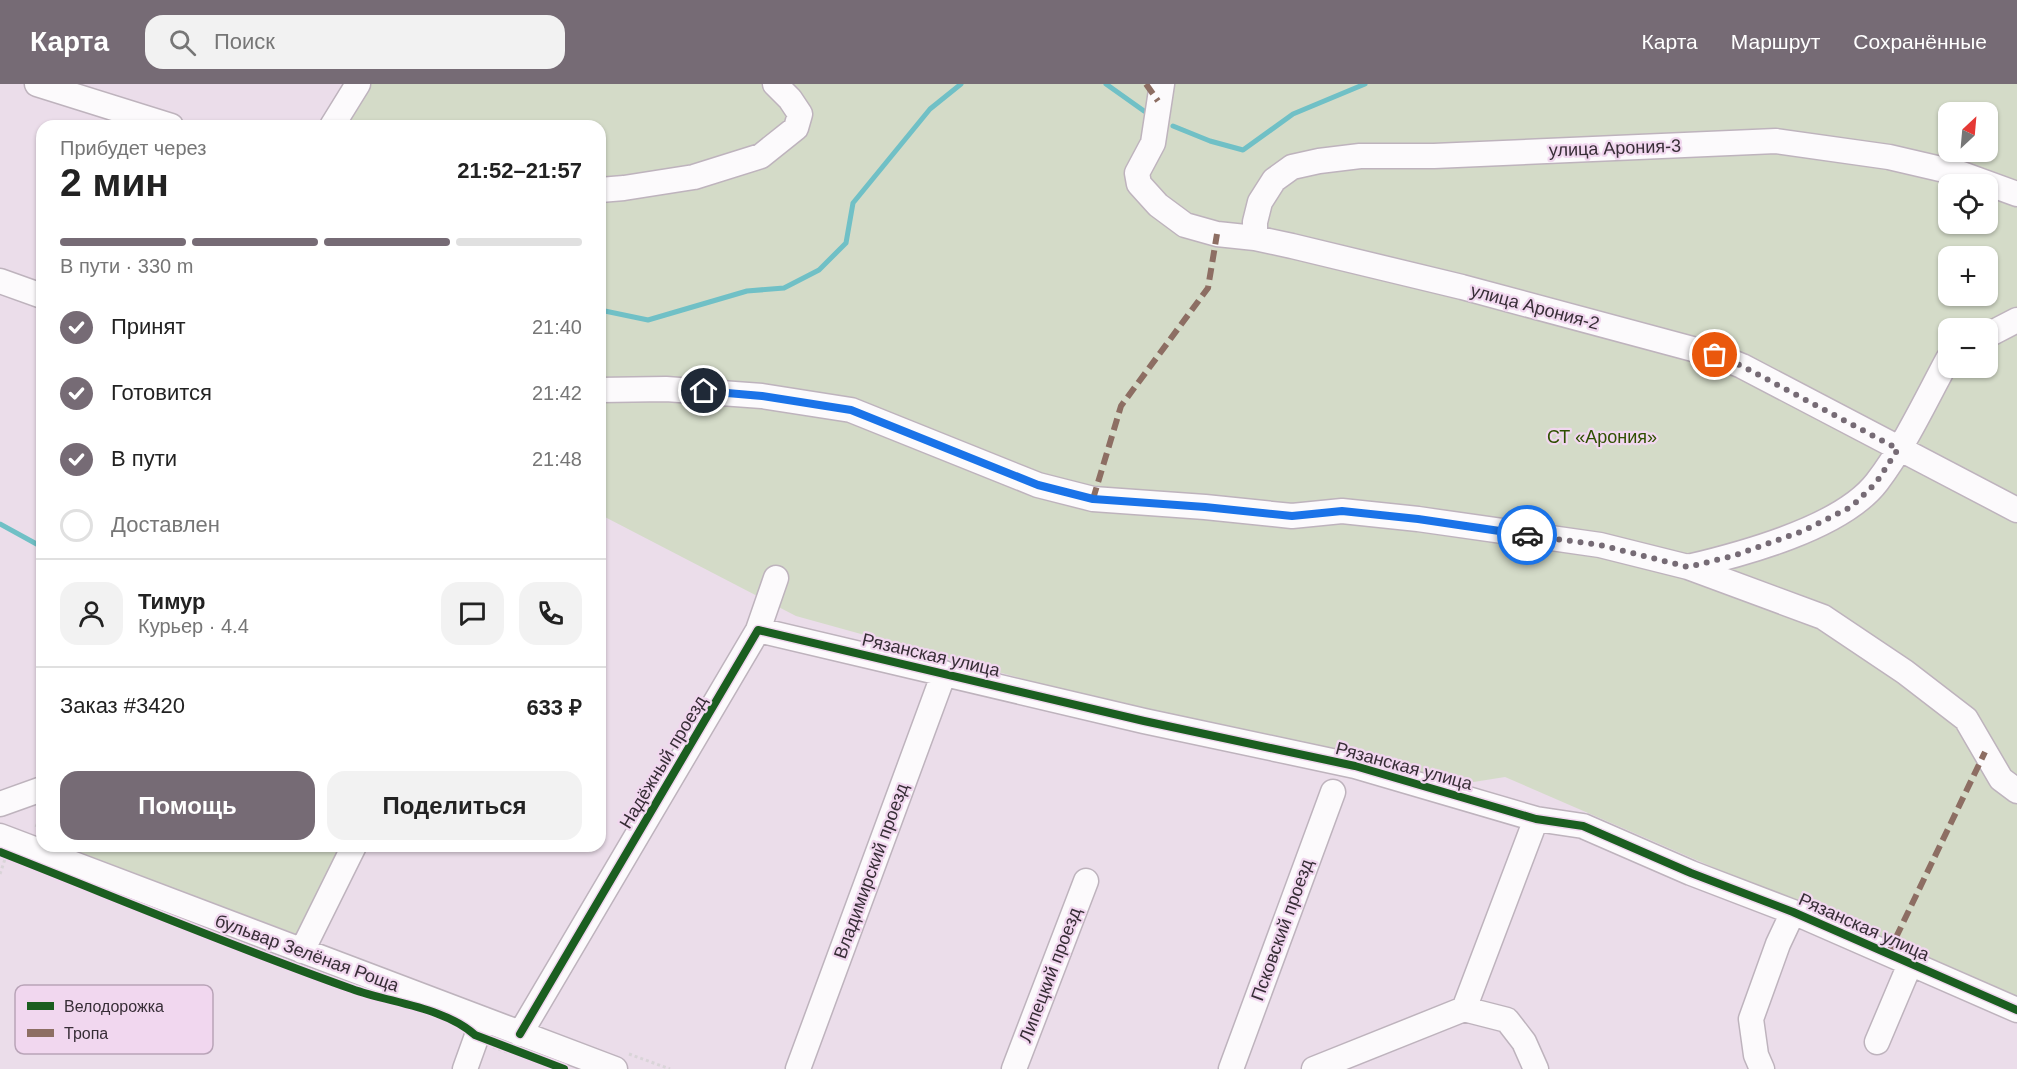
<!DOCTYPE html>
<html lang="ru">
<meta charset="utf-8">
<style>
:root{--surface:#fff;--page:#f2f2f2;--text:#222;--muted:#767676;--line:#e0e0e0;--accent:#766b75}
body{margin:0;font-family:Helvetica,sans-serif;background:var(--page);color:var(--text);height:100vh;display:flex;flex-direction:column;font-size:22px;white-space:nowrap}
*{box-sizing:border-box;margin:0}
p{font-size:20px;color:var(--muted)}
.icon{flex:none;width:33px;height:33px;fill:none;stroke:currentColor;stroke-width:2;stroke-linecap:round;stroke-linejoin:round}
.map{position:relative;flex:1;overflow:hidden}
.drawer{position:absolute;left:36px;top:36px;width:570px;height:732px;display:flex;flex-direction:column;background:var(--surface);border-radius:18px;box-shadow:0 2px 4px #0004}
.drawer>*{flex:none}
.needle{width:39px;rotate:26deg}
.tools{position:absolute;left:1938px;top:18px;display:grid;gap:12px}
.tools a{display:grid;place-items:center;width:60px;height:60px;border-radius:12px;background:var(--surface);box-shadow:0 2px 4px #0004;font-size:30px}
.pin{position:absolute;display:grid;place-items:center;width:51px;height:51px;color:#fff;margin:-26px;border:3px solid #fff;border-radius:50%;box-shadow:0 2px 6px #0007}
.courier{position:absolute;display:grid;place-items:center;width:60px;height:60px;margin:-30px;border:4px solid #1a73e8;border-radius:50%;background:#fff;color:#222;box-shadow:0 2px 8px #0007}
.headline em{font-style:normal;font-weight:700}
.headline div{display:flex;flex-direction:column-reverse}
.headline{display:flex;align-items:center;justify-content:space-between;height:102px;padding:0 24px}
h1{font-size:39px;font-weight:700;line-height:45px}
.bar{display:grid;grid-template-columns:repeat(4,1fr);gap:9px 6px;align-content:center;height:72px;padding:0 24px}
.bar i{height:8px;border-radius:4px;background:var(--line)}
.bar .current{background:var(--accent)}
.bar p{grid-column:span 4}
.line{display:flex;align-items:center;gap:15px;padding:0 24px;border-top:2px solid var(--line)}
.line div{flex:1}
.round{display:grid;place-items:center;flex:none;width:63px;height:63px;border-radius:18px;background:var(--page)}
ol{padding:0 24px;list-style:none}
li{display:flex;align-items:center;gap:18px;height:66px}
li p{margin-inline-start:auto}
li .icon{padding:6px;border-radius:50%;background:var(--accent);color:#fff;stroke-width:4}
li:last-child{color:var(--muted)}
li i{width:33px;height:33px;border:3px solid var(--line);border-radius:50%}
.action{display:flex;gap:12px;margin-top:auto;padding:12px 24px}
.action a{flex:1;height:69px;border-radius:18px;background:var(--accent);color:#fff;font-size:24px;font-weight:700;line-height:69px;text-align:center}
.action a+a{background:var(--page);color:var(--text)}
header{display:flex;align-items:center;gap:36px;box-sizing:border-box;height:84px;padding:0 30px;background:var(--accent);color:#fff}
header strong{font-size:28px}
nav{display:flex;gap:33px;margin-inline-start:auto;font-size:21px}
.search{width:420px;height:54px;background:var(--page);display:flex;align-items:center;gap:15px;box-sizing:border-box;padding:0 21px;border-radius:18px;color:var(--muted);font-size:22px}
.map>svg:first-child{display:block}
.green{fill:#d4dbc8;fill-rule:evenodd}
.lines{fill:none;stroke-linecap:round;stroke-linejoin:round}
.stream{stroke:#70c0c6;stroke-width:5}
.minor-casing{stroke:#beb3bd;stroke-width:27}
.path{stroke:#d9d4d8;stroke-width:3;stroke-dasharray:3 3;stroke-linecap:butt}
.minor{stroke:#fcfafc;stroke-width:24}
.quiet{stroke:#8d6e63;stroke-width:6;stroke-dasharray:12 6;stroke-linecap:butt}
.cycleway-casing{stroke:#f1d7ef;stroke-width:11}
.cycleway{stroke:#1b5e20;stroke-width:8}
.done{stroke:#766b75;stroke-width:6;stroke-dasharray:0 10.8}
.route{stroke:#1a73e8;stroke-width:8}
.labels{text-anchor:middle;stroke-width:4.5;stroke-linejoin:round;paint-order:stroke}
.street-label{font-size:18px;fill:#372d36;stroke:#f1d7ef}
.park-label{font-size:18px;fill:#2f5001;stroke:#f1d7ef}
.key{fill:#f1d7ef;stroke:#b9a4b8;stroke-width:1.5}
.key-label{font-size:16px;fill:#372d36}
</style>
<header>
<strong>Карта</strong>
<div class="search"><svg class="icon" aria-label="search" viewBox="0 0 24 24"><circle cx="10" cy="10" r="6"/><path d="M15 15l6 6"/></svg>Поиск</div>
<nav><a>Карта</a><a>Маршрут</a><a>Сохранённые</a></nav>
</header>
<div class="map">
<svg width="2017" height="985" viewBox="0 0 2017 985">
<rect width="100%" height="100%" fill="#ebddea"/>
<path class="green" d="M365,0H2017V915L1505,693L1423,706L796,532L603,432L600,430V42H340ZM1948,28H1988V68H1948ZM1948,100H1988V140H1948ZM1948,172H1988V212H1948ZM1948,244H1988V284H1948Z
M61,762H344L299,851Z"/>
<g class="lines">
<path class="stream" d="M1106,0L1144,27
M1173,42L1210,57L1243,66L1293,30L1365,0
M600,226L648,236L747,207L784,204L819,186L846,159L853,119L930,25L961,0
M0,440L42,463"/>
<defs>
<path id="minor" d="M37,0L171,42
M1162,0L1153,59L1137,89L1139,100L1158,121L1185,141L1217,150L1255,154L1292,162L1462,203L1715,271L1742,282L2017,426
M332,42L358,0
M600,106L624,104L694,93L761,72L796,44L800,30L790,15L775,0
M1255,154V138L1260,118L1274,96L1292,83L1319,77L1360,72H1434L1776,57L1889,73L1962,90L2017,110
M0,197L42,212
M1988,251L2017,236
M600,306L666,305L762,312L851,326L1038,401L1093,415L1205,423L1292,432L1342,427L1418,435L1600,461L1688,483L1823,533L1905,588L1966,635L2001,695L2017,707
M1688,483C1743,470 1842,444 1877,398C1904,363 1927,314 1948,275
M758,546L1144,637L1355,682L1536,735L1583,742L1691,789L1793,828L2017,926
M0,720L42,705
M0,752L615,985
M302,867L354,762
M1464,925L1536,735
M520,950L758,546L776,494
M1877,958L1910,880
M465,985L483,935
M798,985L944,589
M1014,985L1086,797
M1231,985L1333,708
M1314,985L1464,925L1507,936L1524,958L1536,985
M1762,985L1756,971L1751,935L1778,860L1793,828"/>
</defs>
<use href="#minor" class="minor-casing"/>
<path class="path" d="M36,743L42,728
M0,790L5,775
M493,963L510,969
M629,970L670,985"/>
<use href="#minor" class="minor"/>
<path class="quiet" d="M1146,0L1158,17
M1093,415L1121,322L1208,204L1217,150
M1888,870L1985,668"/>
<defs>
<path id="cycleway" d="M0,768C117,814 233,863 352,905C390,919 444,923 475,951L564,985
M520,950L758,546L1144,637L1355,682L1536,735L1583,742L1691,789L1793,828L2017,926"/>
</defs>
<use href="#cycleway" class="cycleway-casing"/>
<use href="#cycleway" class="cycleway"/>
</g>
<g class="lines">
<path class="done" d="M1527,451L1600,461L1688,483L1733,472L1803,447L1851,423L1876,399L1898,365L1742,282L1715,271"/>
<path class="route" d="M704,307L762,312L851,326L1038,401L1093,415L1205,423L1292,432L1342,427L1418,435L1527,451"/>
</g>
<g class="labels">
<g class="street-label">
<text transform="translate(1615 64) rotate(-2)" y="6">улица Арония-3</text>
<text transform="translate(1535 223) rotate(15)" y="6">улица Арония-2</text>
<text transform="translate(931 571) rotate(13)" y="6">Рязанская улица</text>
<text transform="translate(663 678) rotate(-59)" y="6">Надёжный проезд</text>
<text transform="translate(1404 682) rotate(15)" y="6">Рязанская улица</text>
<text transform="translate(871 787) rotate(-70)" y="6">Владимирский проезд</text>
<text transform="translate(1864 843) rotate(24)" y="6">Рязанская улица</text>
<text transform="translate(1282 846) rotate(-70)" y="6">Псковский проезд</text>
<text transform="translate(307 869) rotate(20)" y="6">бульвар Зелёная Роща</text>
<text transform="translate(1050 891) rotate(-69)" y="6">Липецкий проезд</text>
</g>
<g class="park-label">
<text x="1602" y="359">СТ «Арония»</text>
</g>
</g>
<rect x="15" y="901" width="198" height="69" rx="9" class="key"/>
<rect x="27" y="918" width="27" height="8" fill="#1b5e20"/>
<rect x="27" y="945" width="27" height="8" fill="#8d6e63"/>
<g class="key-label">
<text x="64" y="928">Велодорожка</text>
<text x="64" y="955">Тропа</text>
</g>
</svg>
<div class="tools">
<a><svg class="needle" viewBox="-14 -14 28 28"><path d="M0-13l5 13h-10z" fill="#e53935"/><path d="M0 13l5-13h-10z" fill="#767676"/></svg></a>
<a><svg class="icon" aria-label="locate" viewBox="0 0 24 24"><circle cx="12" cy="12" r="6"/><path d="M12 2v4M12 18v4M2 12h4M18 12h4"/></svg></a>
<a>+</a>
<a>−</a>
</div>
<div class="pin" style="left:1715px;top:271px;background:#ea580c"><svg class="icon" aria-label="bag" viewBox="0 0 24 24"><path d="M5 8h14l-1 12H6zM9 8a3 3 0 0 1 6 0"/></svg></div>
<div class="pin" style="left:704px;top:307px;background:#1f2937"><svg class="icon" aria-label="home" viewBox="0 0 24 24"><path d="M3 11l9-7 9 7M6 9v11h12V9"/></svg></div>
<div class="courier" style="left:1527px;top:451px"><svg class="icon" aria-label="car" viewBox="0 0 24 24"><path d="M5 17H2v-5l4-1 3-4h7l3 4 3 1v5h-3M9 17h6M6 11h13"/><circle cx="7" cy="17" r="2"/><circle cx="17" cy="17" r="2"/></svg></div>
<section class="drawer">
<div class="headline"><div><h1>2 мин</h1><p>Прибудет через</p></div><em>21:52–21:57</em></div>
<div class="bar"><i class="current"></i><i class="current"></i><i class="current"></i><i></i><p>В пути · 330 m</p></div>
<ol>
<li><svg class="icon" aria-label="check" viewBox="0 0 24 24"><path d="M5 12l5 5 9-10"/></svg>Принят<p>21:40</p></li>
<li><svg class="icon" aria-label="check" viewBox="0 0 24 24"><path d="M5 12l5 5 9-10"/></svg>Готовится<p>21:42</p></li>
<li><svg class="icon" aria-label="check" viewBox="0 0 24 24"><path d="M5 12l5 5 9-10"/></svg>В пути<p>21:48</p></li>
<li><i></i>Доставлен</li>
</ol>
<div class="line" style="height:108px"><a class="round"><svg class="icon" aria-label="person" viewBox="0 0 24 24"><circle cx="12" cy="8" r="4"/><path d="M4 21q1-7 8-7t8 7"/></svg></a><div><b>Тимур</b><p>Курьер · 4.4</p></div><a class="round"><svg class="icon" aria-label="chat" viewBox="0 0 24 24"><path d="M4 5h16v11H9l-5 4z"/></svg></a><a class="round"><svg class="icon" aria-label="phone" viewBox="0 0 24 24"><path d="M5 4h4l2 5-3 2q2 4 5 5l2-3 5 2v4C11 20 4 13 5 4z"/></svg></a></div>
<div class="line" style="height:78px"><div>Заказ #3420</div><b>633 ₽</b></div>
<div class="action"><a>Помощь</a><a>Поделиться</a></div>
</section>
</div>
